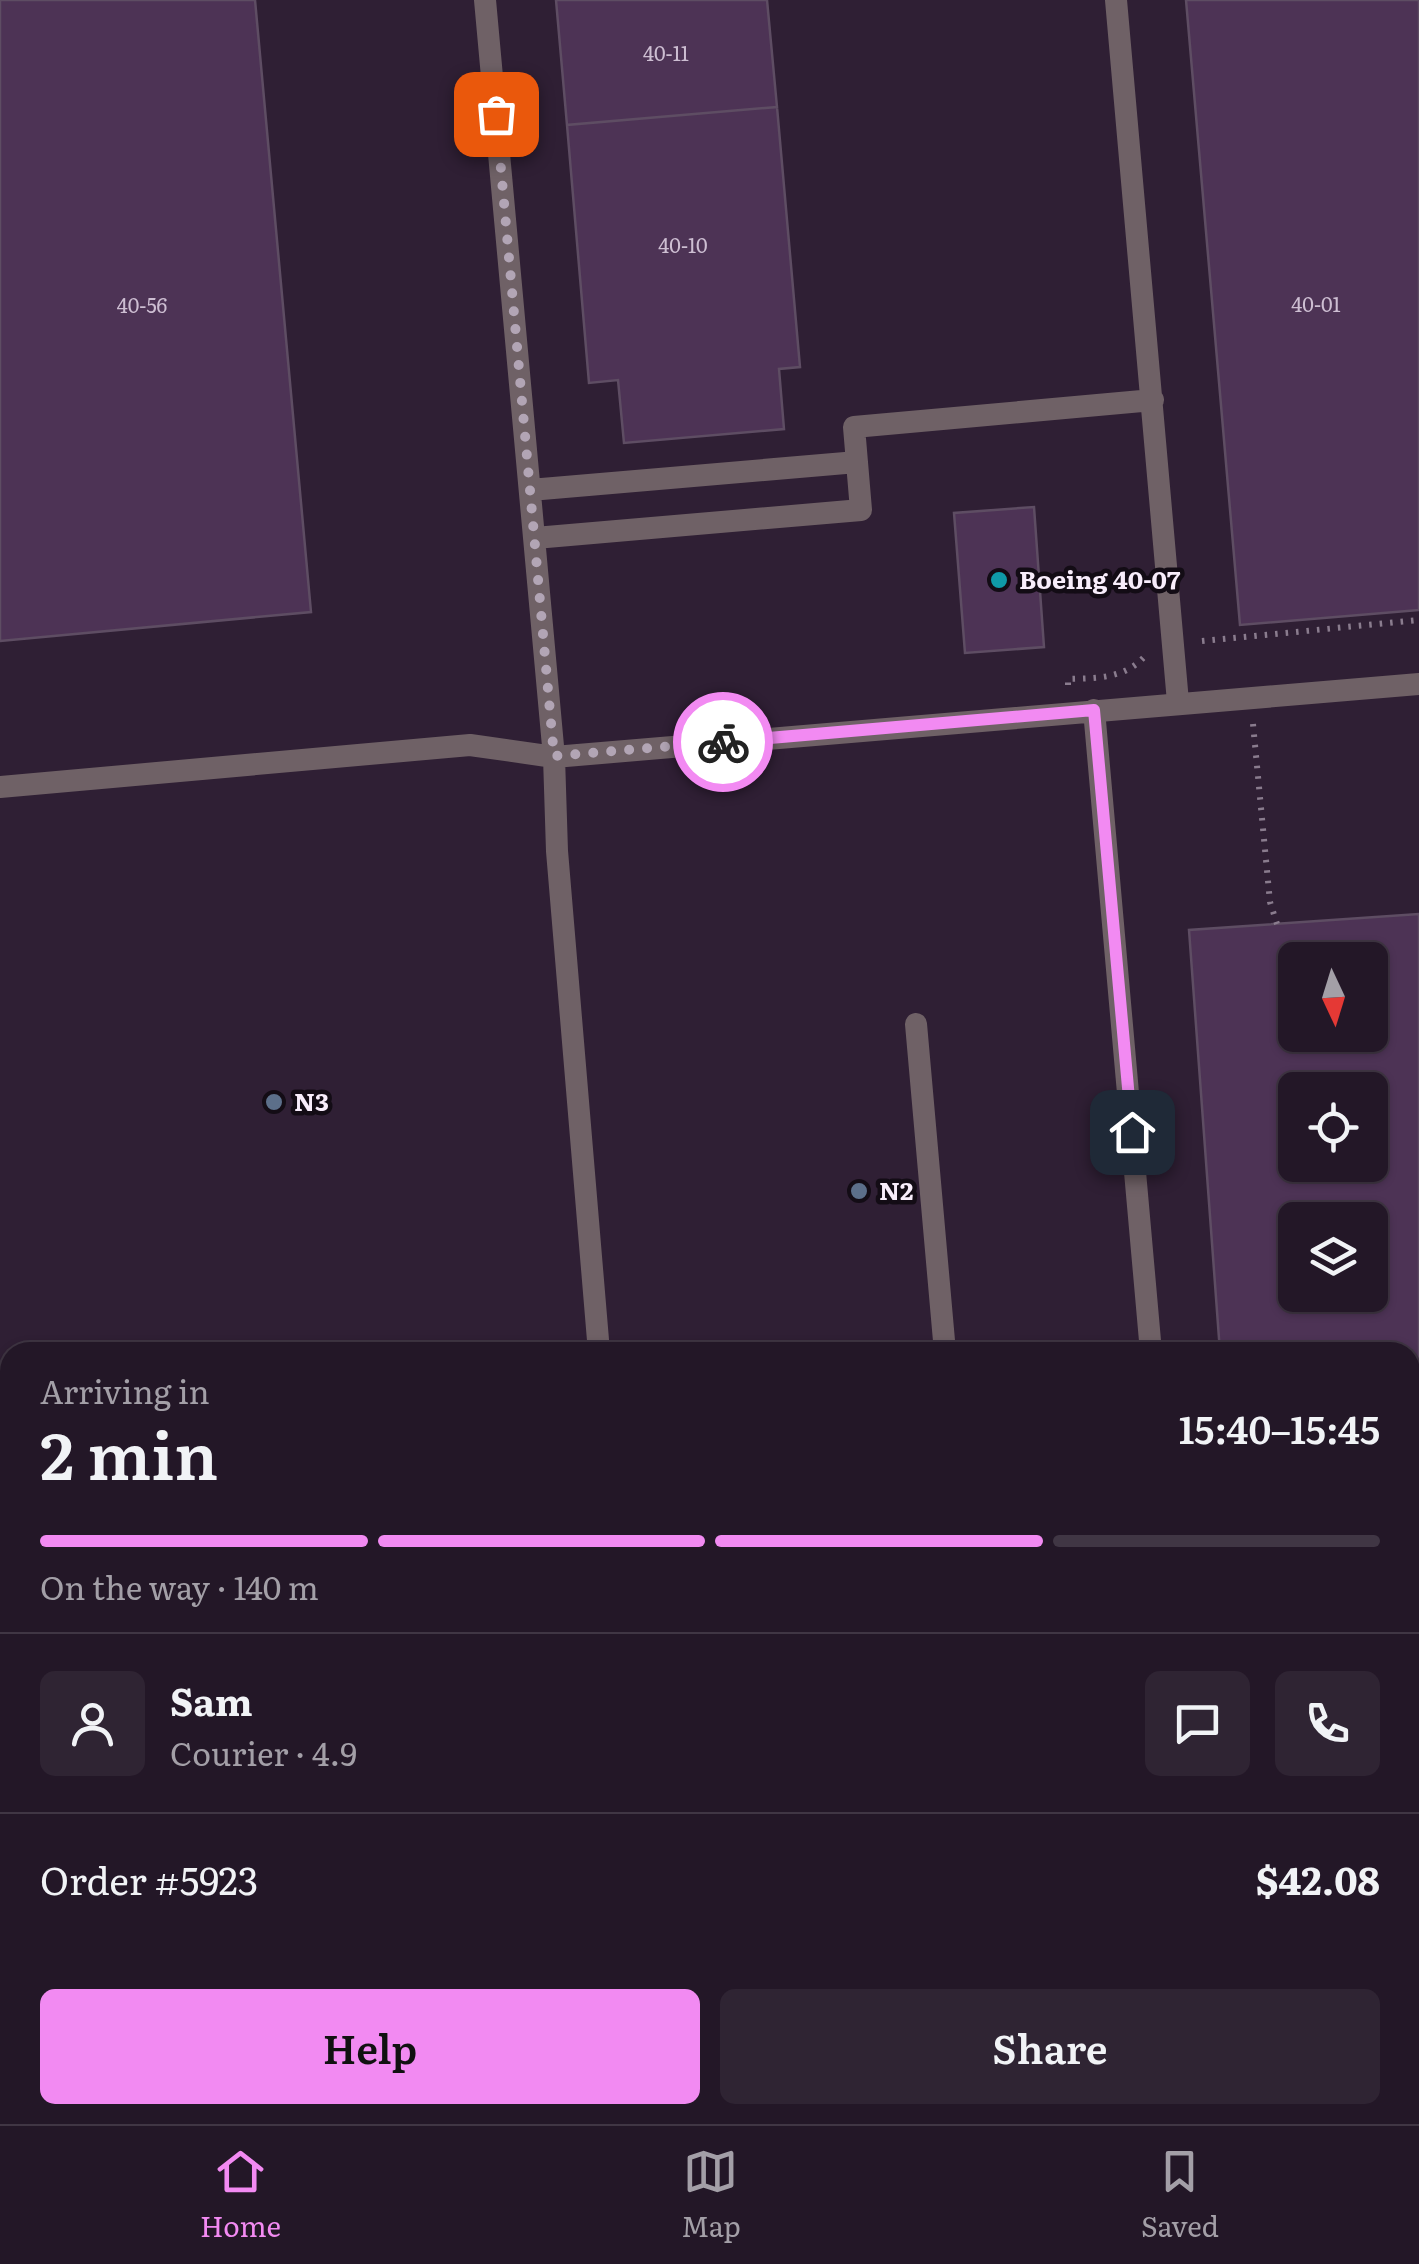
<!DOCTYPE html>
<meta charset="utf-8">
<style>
:root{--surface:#231727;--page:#2f2433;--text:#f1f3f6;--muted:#a39fa7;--line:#403644;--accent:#f28af2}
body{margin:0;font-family:Literata,serif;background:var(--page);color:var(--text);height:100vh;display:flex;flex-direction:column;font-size:38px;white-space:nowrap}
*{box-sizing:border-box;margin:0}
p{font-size:32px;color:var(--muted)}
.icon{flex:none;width:55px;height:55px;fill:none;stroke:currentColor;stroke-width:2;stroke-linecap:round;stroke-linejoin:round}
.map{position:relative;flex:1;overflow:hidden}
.details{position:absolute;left:0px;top:1342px;width:1420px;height:782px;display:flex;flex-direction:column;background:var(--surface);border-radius:30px 30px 0 0;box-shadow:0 2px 8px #0004,0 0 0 2px var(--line)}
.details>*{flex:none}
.needle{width:65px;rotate:176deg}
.tools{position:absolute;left:1278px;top:942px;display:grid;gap:20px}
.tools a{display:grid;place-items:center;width:110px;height:110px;border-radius:15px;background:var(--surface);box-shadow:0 2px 8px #0004,0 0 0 2px var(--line);font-size:50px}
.pin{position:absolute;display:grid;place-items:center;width:85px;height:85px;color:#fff;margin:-42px;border-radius:20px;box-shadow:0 5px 15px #0006}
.courier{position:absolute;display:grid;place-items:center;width:100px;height:100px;margin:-50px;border:8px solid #f28af2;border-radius:50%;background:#fff;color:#222;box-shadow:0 2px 12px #0007}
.headline em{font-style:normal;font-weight:600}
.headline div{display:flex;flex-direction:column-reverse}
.headline{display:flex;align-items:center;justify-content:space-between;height:170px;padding:0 40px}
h1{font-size:65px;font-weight:600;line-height:75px}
.bar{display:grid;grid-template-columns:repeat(4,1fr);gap:15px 10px;align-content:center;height:120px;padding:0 40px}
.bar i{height:12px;border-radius:8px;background:var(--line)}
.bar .current{background:var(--accent)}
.bar p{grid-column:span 4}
.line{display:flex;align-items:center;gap:25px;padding:0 40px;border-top:2px solid var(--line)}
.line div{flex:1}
.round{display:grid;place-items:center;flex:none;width:105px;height:105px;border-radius:15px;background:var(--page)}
.primary-button{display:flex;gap:20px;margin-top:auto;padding:20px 40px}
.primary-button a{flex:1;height:115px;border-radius:15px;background:var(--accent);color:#111;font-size:40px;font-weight:600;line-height:115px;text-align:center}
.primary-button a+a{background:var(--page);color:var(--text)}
.dock{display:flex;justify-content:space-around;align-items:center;height:140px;border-top:2px solid var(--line);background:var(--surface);font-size:28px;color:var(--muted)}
.dock a{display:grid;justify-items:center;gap:5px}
.dock .current{color:var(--accent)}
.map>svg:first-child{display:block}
.forest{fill:#2e573b}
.building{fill:#4d3355;stroke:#5e4d63;stroke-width:2.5;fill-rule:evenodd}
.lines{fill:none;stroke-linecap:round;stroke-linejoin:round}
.path{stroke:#8a7c8e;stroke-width:6;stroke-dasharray:2.5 8;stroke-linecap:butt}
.lane{stroke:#6f6166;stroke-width:22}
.street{stroke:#6f6166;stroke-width:25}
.done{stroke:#b2a5b5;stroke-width:10;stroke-dasharray:0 18}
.route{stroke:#f28af2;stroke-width:12}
.culture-dot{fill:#0f9aa8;stroke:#130c15;stroke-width:4}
.service-dot{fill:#5c6f8a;stroke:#130c15;stroke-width:4}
.labels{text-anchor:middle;stroke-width:9;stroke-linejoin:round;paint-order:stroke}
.number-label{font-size:20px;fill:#cdbed2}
.poi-label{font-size:25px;font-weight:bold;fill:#f8edfb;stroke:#130c15;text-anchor:start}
</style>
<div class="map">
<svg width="1419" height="2124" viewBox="0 0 1419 2124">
<rect width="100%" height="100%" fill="#2f1f34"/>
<path class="forest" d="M10,1731V1861H0V1733Z
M0,1948H10V2115H457V2124H0Z
M611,2115H795L797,2124H610Z"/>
<path class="building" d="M0,0H255L311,612L0,641Z
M556,0H767L777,107L567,125Z
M1186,0H1419V610L1240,625Z
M777,107L800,367L779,369L784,429L624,443L618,380L589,383L567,125Z
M1034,507L1044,647L965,653L954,513Z
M1419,914V2124H1277L1276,2115H1410V1352H1220L1189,930ZM1295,960H1370V1035H1295ZM1295,1090H1370V1165H1295ZM1295,1220H1370V1295H1295Z"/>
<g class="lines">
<path class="path" d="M1202,641L1419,620
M1068,685V679C1096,678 1124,679 1144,657
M1253,724L1270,902L1277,924"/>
<path class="lane" d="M485,0L554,757L557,851L599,1352
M1116,0L1178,702
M530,490L857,462
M535,538L861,510L854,427L1153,400
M1094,710L1151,1352
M0,787L470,745L554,757L1419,684
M916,1024L945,1352
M0,1687L10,1685
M835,2115L837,2124
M1012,2115L1013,2124
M1220,2115L1221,2124"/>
<path class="street" d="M0,1898H10
M503,2115V2124"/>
</g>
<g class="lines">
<path class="done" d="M496,114L554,756L723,742"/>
<path class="route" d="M723,742L1094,710L1132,1132"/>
</g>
<circle class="culture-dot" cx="999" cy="580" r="10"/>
<g class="service-dot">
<circle cx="274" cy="1102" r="10"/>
<circle cx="859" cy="1191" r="10"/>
</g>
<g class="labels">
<g class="number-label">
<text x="666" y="61">40-11</text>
<text x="683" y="253">40-10</text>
<text x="1316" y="312">40-01</text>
<text x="142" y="313">40-56</text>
</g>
<g class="poi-label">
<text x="1019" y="589">Boeing 40-07</text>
<text x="294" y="1111">N3</text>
<text x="879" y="1200">N2</text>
</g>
</g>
</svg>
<div class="tools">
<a><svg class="needle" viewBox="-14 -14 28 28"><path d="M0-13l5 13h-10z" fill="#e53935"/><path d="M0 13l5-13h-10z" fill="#a39fa7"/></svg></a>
<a><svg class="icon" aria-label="locate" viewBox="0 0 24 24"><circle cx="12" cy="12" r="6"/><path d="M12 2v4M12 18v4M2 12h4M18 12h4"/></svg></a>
<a><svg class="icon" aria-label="layers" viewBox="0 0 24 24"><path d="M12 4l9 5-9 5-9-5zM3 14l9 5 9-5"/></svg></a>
</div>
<div class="pin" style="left:496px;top:114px;background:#ea580c"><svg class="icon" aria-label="bag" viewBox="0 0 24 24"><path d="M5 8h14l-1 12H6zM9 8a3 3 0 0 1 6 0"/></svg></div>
<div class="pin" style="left:1132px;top:1132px;background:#1f2937"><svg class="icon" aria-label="home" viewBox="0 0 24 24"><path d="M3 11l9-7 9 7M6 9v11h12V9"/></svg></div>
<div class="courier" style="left:723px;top:742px"><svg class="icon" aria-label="bike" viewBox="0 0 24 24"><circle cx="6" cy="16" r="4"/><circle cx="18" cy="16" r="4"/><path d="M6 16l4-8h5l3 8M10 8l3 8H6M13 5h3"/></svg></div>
<section class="details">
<div class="headline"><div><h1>2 min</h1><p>Arriving in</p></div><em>15:40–15:45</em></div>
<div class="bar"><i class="current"></i><i class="current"></i><i class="current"></i><i></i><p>On the way · 140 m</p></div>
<div class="line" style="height:180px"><a class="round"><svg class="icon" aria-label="person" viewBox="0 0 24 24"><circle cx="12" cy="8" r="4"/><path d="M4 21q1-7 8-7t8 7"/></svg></a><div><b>Sam</b><p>Courier · 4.9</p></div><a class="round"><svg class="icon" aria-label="chat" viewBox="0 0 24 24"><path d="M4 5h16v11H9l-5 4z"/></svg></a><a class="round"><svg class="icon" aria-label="phone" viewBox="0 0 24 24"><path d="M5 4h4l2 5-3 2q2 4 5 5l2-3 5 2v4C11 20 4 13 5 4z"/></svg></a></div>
<div class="line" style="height:130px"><div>Order #5923</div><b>$42.08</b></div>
<div class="primary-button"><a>Help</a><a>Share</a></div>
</section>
</div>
<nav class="dock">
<a class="current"><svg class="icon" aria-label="home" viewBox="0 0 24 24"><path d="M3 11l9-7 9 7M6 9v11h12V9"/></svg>Home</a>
<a><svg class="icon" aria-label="map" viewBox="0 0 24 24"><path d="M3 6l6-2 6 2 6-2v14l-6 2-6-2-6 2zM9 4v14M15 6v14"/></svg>Map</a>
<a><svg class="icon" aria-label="saved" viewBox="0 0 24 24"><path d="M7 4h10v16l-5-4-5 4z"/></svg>Saved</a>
</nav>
